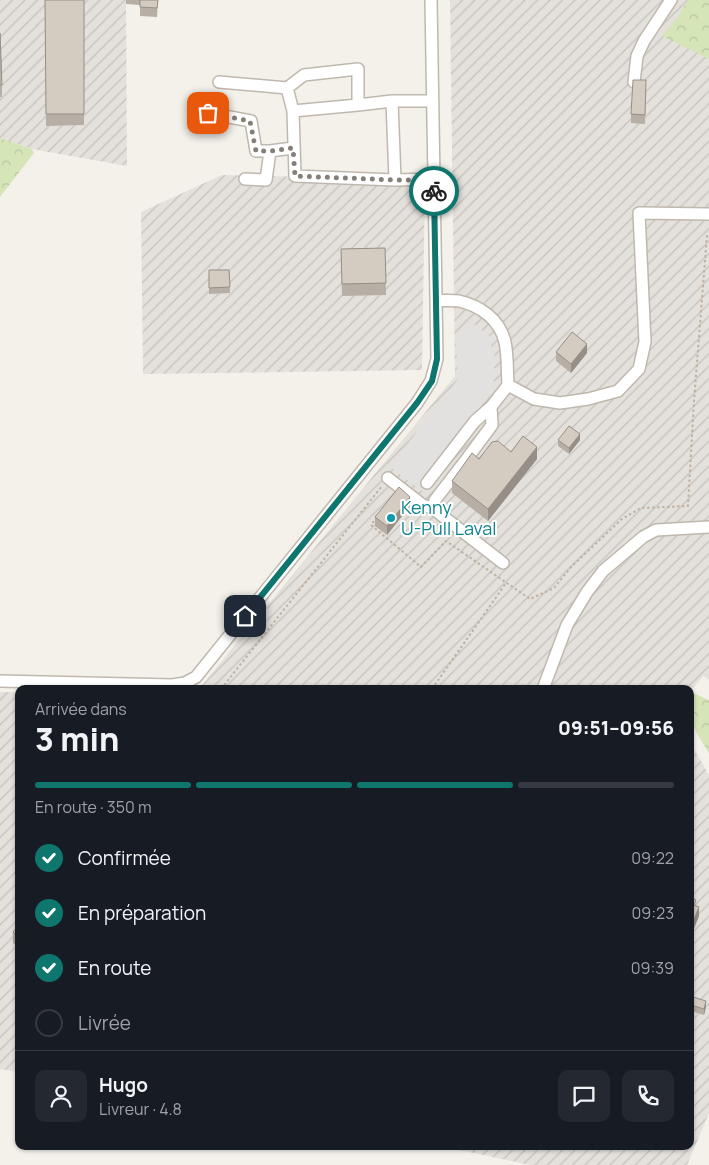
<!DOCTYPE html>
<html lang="fr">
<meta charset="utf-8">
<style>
:root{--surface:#171b24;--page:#242831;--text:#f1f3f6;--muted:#9ea1a6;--line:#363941;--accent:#0f766e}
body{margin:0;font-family:Manrope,sans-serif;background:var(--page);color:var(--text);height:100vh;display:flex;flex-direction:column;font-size:19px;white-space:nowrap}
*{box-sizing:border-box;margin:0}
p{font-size:16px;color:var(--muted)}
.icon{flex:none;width:28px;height:28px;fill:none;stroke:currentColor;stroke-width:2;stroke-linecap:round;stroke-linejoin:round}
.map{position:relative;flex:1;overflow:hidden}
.sheet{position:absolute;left:15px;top:685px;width:679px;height:465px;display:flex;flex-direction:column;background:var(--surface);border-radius:10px;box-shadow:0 1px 4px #0004}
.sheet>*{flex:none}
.pin{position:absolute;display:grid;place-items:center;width:42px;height:42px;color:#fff;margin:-21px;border-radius:10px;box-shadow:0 2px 8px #0006}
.courier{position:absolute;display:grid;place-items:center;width:50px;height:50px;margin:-25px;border:4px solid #0f766e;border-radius:50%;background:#fff;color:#222;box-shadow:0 1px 6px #0007}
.headline em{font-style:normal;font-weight:800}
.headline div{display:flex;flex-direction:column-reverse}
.headline{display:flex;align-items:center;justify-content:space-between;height:85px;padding:0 20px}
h1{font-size:32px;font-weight:800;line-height:38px}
.bar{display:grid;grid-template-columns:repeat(4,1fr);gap:8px 5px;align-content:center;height:60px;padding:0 20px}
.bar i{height:6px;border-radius:4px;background:var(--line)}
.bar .on{background:var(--accent)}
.bar p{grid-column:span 4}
.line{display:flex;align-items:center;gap:12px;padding:0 20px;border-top:1px solid var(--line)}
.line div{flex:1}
.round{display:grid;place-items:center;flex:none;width:52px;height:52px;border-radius:10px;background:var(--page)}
ol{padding:0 20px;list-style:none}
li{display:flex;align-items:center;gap:15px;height:55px}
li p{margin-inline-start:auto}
li .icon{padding:5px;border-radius:50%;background:var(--accent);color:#fff;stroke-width:4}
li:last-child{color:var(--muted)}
li i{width:28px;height:28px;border:2px solid var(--line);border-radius:50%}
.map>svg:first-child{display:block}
.industrial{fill:url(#industrial-furrows)}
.forest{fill:url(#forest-crowns)}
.parking{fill:#e3e1df}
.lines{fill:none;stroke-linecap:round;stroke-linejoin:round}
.minor-casing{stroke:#bfb8ae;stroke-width:14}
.path{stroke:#c0b2a1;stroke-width:2;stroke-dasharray:2.5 2.5;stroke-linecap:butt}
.minor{stroke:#fff;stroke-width:11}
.wall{fill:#b7afa6}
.shaded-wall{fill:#958f87}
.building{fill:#d5ccc1;stroke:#958f87}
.done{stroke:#847f77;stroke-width:5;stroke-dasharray:0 9}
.route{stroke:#0f766e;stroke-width:6}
.culture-dot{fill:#0f9aa8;stroke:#fff;stroke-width:2}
.labels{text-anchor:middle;stroke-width:4;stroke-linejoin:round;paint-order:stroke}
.culture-label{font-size:18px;fill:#0d838f;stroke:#fff;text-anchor:start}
</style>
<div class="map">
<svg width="709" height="1165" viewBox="0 0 709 1165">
<defs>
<pattern id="industrial-furrows" width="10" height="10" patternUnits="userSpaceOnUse" patternTransform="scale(1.25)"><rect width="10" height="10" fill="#e4e0dc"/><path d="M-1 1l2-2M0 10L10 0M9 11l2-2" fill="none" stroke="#c5c1be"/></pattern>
<pattern id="forest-crowns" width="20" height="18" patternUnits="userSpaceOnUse" patternTransform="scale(1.25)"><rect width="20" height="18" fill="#d5e5b8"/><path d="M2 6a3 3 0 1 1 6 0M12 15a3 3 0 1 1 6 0" fill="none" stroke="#b8c69f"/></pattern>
</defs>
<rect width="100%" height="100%" fill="#f4f1eb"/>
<path class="industrial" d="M0,0H126L127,166L32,149L0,138Z
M450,0H709V679L703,676L690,692V689H199L455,376Z
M222,175L425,179L422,370L143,374L141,212Z
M0,692H19V1072L0,1069Z
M690,742L709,775V1113L687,1165H530L441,1146H690Z"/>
<path class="forest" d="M688,0H709V59L662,36L677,18Z
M0,138L32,149L34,153L0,197Z
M693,693L709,700V753C700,738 690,726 690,709C690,702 690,698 693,693Z"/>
<path class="parking" d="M472,323L495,340L491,345L496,361L492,366L496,370L493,375L494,389L429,476V487L425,493L390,467L458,379L456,340L459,334L469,328Z"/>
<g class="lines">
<defs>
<path id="minor" d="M219,82L287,88L304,75L358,69V105L293,111L295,176L395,180
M634,82L637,56L644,41L671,0
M287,88L293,111
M433,101H392L395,180L434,179
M358,105L392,101
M208,113L251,121L256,151H270L293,148
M245,179L266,180L270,151
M436,300C443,301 452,300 459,301C481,306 500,320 505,342C508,356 507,371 508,385
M491,407L492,425L466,460L435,500L434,507L436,511L503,563
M388,478L424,506L434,507
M427,483L475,421L491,407L508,385L534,399L560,403L588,399L618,391L639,369L645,342L639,213L709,214
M0,681L172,685L185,683L196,677L417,403L431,381L437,359L431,0
M543,689L567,625L587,592L603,571L643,537L656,530L709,527"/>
</defs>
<use href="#minor" class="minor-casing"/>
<path class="path" d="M377,517L371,525L421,567L446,541L530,599L554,588L571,567L622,519L641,508L688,506L694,401L707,235
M221,689L382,486
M432,689L506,583"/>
<use href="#minor" class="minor"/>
</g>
<path class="wall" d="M45,0H84V125L46,126Z
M126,0H158L157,17L140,16V5L126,4Z
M0,33L2,85V97H0Z
M646,89L645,124L631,123V114Z
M385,248L386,295L342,296L341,249Z
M209,270H229L230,293L209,294Z
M556,352L587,353L571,373L556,361Z
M558,440H580L569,454L558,446Z
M511,452L537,459L488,521L452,493V481L479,459Z
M410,506L387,535L375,526V517Z
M690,897L696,906L699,916L692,933L690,932Z
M19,925V948L13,943V932Z
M691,1005L706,1007L704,1015L691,1011Z"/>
<path class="shaded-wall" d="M587,344V353L571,373V364Z
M580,434V440L569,454V448Z
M537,447V459L488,521V509Z
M410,497V506L387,535V526Z
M699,907V916L692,933V924Z
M706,1001V1007L704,1015V1009Z"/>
<path class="building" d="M45,0H84V114H46Z
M140,0H158L157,8L140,7Z
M0,33L2,85H0Z
M633,80H646L645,115L631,114Z
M385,248L386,283L342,284L341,249Z
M209,270H229L230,287L209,288Z
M572,332L587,344L571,364L556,352Z
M569,426L580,434L569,448L558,440Z
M523,436L537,447L488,509L452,481L472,453L479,459L492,442L498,441L511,452Z
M399,487L410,497L387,526L375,517Z
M690,897L696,900L694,905L699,907L692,924L690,923Z
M19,925V937L13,932Z
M693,997L706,1001L704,1009L691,1005Z"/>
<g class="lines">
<path class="done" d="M208,113L250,121L256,151H270L293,148L295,176L395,180H434V191"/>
<path class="route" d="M245,616L417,403L432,381L437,359L434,191"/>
</g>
<circle class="culture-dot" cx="391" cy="518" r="5"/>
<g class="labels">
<g class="culture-label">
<text x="401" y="514">Kenny<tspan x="401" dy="21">U-Pull Laval</tspan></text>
</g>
</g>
</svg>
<div class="pin" style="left:208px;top:113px;background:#ea580c"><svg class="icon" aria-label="bag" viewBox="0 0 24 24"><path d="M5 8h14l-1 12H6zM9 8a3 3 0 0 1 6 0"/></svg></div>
<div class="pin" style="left:245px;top:616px;background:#1f2937"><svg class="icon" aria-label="home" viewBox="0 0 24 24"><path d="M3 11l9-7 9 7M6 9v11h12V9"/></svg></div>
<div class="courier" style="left:434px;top:191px"><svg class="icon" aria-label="bike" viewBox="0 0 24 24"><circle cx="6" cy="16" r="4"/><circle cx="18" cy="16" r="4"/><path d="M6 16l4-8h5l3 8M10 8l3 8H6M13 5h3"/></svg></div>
<section class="sheet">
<div class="headline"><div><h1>3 min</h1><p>Arrivée dans</p></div><em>09:51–09:56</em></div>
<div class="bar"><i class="on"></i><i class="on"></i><i class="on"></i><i></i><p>En route · 350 m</p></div>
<ol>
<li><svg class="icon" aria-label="check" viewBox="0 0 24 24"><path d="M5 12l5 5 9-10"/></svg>Confirmée<p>09:22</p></li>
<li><svg class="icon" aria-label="check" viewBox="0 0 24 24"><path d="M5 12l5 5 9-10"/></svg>En préparation<p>09:23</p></li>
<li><svg class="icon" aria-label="check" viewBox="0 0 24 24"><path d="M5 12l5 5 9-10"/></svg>En route<p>09:39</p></li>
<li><i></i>Livrée</li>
</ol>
<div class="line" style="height:90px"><a class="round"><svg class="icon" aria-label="person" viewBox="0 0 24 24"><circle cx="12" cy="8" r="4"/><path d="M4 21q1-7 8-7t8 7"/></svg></a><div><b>Hugo</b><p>Livreur · 4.8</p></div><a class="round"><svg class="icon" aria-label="chat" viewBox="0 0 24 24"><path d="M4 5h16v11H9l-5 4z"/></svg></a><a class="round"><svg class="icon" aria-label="phone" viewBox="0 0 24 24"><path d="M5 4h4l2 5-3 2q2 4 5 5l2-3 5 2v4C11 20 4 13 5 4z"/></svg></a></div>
</section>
</div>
